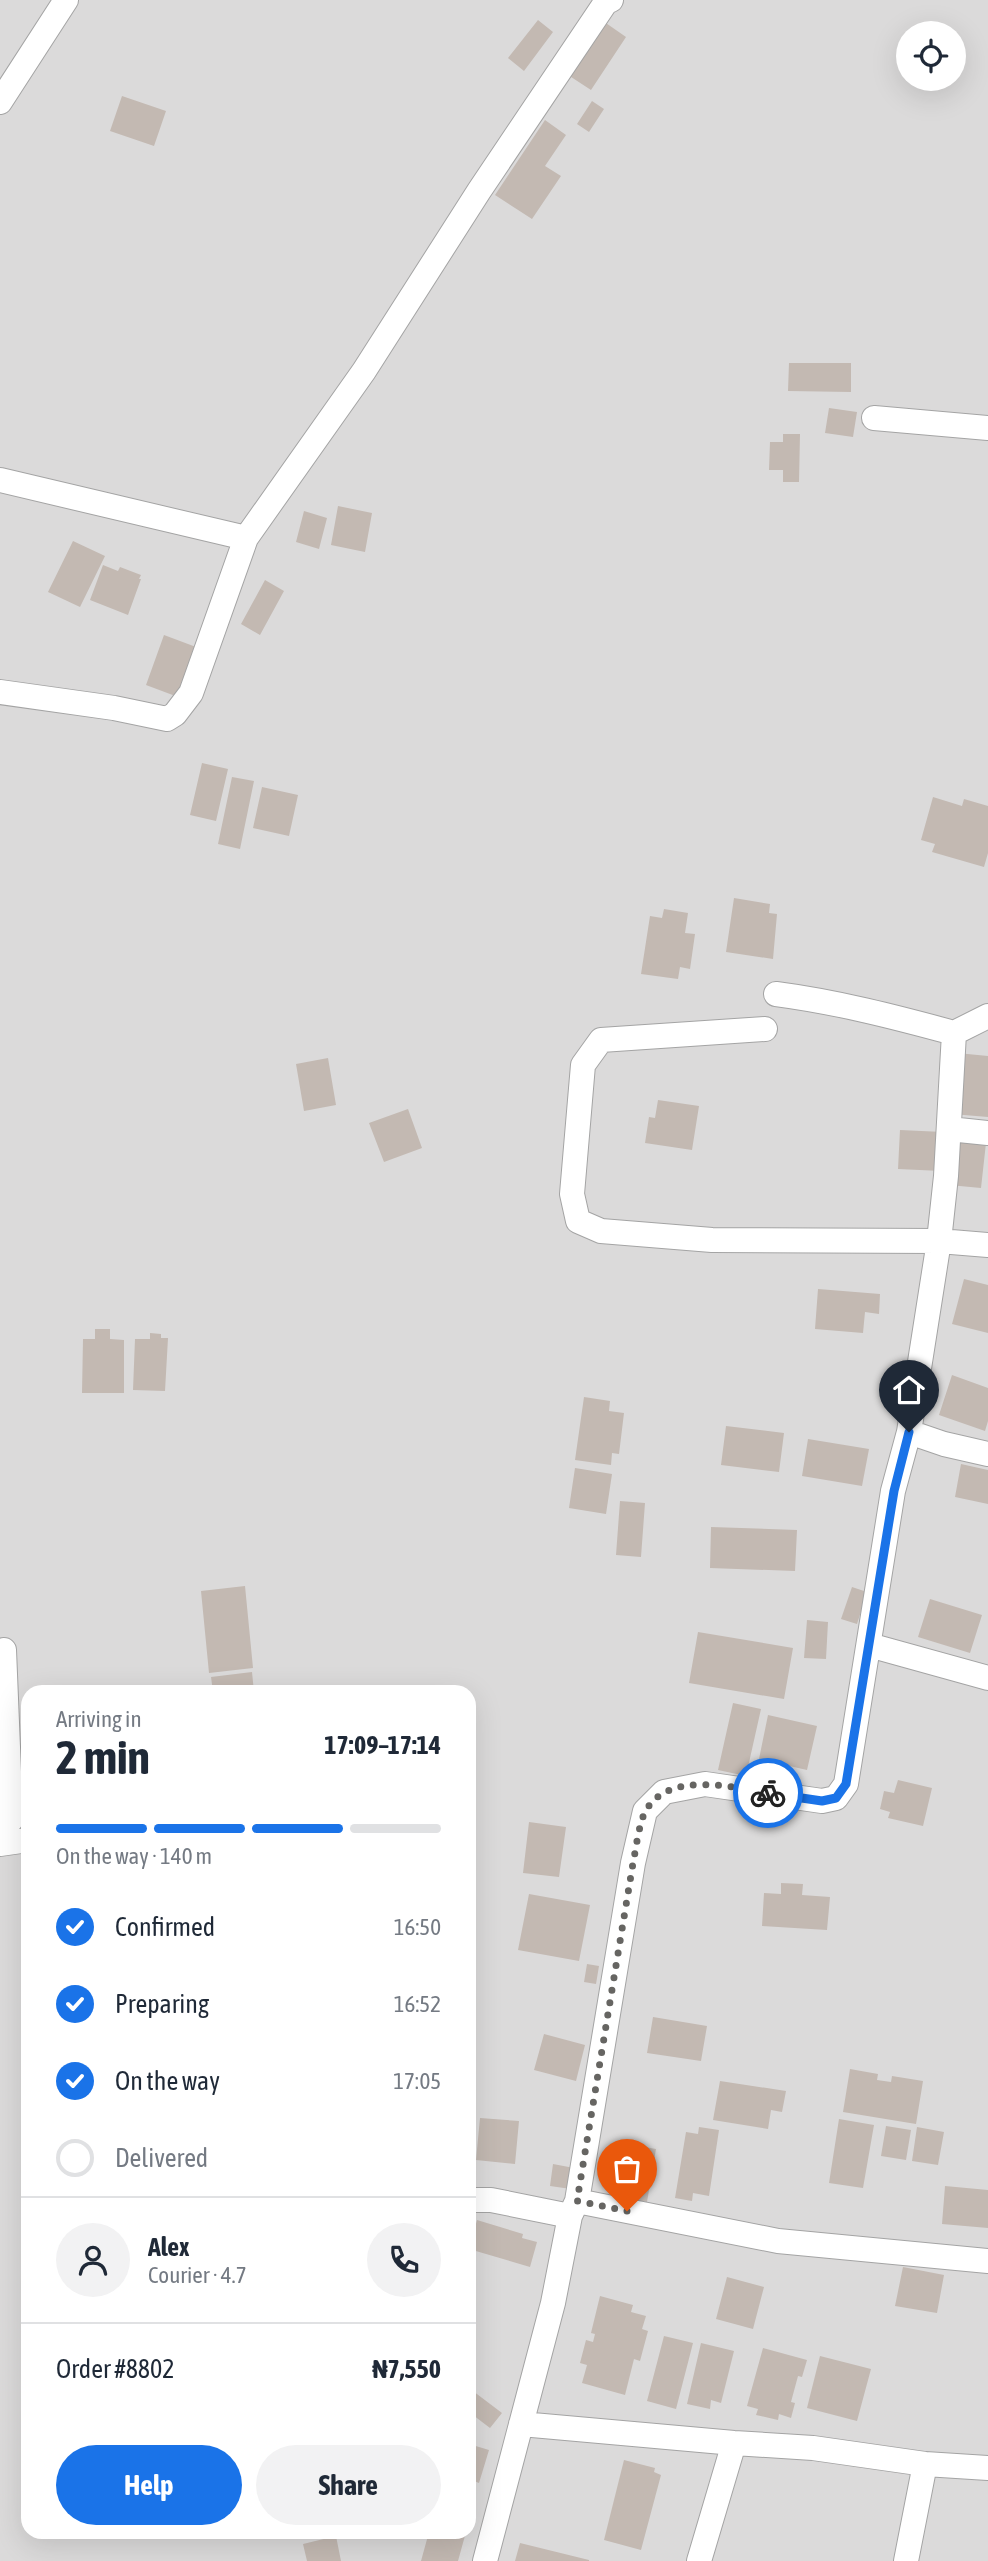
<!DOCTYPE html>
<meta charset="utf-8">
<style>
:root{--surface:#fff;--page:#f2f2f3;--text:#1f2937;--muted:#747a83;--line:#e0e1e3;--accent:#1a73e8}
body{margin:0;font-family:"Asap Condensed",sans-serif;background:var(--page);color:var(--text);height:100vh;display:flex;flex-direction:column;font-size:26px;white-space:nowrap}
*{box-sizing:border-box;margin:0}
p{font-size:23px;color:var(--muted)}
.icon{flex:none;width:38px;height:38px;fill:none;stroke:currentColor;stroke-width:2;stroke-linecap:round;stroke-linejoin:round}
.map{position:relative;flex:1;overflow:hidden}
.drawer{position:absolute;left:21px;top:1685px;width:455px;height:854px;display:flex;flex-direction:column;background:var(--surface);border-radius:21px;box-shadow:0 7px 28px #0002}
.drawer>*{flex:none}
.tools{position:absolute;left:896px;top:21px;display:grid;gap:14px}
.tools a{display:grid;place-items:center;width:70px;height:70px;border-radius:50%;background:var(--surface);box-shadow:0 7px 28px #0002;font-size:35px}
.pin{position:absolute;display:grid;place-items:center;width:60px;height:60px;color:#fff;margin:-72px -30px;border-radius:50% 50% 50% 0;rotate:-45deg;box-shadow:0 0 7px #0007}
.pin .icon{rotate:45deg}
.courier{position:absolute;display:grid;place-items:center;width:70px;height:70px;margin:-35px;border:5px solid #1a73e8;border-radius:50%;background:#fff;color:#222;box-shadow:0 2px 9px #0007}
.headline em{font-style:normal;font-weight:700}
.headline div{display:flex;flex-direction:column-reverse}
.headline{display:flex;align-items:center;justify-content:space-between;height:119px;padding:0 35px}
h1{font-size:46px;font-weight:700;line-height:52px}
.bar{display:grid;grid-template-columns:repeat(4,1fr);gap:10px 7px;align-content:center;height:84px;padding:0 35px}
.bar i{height:9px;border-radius:5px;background:var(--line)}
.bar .current{background:var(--accent)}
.bar p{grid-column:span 4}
.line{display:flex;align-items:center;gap:18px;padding:0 35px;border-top:2px solid var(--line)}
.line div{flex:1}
.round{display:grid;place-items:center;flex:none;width:74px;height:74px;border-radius:37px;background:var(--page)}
ol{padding:0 35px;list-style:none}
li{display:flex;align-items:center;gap:21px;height:77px}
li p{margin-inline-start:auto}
li .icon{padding:7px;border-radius:50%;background:var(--accent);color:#fff;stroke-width:4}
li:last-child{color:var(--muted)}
li i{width:38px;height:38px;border:4px solid var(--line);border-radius:50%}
.button{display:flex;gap:14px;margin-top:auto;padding:14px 35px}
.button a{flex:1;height:80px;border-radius:42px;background:var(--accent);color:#fff;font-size:28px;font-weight:700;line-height:80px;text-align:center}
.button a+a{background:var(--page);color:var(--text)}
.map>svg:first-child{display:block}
.residential{fill:#dbdada;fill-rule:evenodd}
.building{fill:#c3b9b2}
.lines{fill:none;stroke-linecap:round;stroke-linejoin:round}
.minor-casing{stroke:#a4a4a4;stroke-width:26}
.minor{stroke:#fff;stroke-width:24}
.done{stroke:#666562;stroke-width:7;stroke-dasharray:0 12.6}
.route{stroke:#1a73e8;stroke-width:9}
</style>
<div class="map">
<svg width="988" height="2561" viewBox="0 0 988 2561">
<rect width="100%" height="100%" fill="#efeae3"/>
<path class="residential" d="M0,0H988V2561H0ZM908,33H954V79H908ZM28,1692H469V2532H28Z"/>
<path class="building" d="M538,20L553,32L524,71L508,58Z
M603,21L626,37L591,90L568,75Z
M122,96L166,111L154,146L110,131Z
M592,101L604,109L589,132L577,124Z
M545,120L566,135L545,166L561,176L532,219L495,195Z
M789,363H851V392L788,391Z
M829,408L857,412L853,437L825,433Z
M783,434H800L799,482H783V470H769L770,442H783Z
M338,506L372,513L365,552L331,545Z
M304,511L327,518L319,549L296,542Z
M73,541L105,556L80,607L48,592Z
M103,565L118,571L120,567L141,575L139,579H141L128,615L90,600Z
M265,580L284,591L260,635L241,624Z
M164,635L196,647L178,697L146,685Z
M202,763L228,769L216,821L190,815Z
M232,777L254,781L240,849L218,844Z
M262,787L298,795L289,836L253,828Z
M933,797L962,806L964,799L988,806V853L984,867L932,852L935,844L921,840Z
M734,898L770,904L769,913L777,914L773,959L726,952Z
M664,909L688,913L685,933L695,934L690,969L680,967L678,979L641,974L650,916L662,918Z
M957,1053L988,1056V1117L952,1114Z
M328,1058L336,1105L304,1111L296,1064Z
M658,1100L699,1106L692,1150L645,1143L649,1117L655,1118Z
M408,1109L422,1148L384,1162L369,1123Z
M900,1130L943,1132L941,1171L898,1169Z
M954,1140L986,1143L981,1188L949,1185Z
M964,1279L988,1285V1333L952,1324Z
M818,1289L880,1294L879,1314L865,1312L863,1333L815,1329Z
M95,1329H110V1339L124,1340V1393H82L83,1339H95Z
M150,1333L161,1334V1338H168L165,1391L133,1390L135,1339H150Z
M952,1375L988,1388V1421L985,1431L939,1415Z
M584,1397L610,1401L609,1411L624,1413L619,1454L612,1453L611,1465L575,1460Z
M726,1426L784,1433L779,1472L721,1465Z
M808,1439L869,1449L862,1486L802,1476Z
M961,1464L988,1470V1504L955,1497Z
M575,1468L612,1474L606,1514L569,1508Z
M620,1501L645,1503L641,1557L616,1555Z
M711,1527L797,1530L795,1571L710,1568Z
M245,1586L253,1668L209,1673L201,1591Z
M852,1587L867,1592L857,1624L841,1619Z
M930,1599L982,1615L970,1653L918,1637Z
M807,1620L828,1622L826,1659L804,1658Z
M698,1632L793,1648L784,1699L689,1683Z
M252,1672L254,1692H213L211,1677Z
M733,1703L761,1709L746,1776L718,1770Z
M768,1715L817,1726L807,1770L759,1759Z
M898,1780L932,1788L923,1826L888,1818L890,1812L880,1809L884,1791L894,1793Z
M529,1822L566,1827L559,1877L523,1873Z
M781,1883L803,1884L802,1895L830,1897L827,1930L762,1926L764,1893L781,1894Z
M529,1894L590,1905L579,1961L518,1950Z
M587,1964L599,1966L596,1984L584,1982Z
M653,2017L707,2026L701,2061L647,2053Z
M544,2034L585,2045L576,2081L534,2070Z
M850,2069L878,2074L877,2080L891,2082L892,2076L923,2081L916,2124L843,2112Z
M720,2081L786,2091L782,2112L771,2110L768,2129L713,2120Z
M480,2118L519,2121L515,2164L476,2160Z
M839,2119L874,2125L863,2188L829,2183Z
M886,2126L911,2130L906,2160L881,2156Z
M699,2127L719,2130L709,2196L693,2193L692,2201L675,2198L686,2132L698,2134Z
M917,2127L944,2132L938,2165L912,2161Z
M633,2145L656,2149L647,2202L611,2196L619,2148L632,2150Z
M553,2164L574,2168L571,2189L550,2186Z
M945,2186L988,2190V2228L942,2224Z
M477,2220L523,2234L522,2238L537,2242L530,2267L469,2249Z
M903,2267L944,2275L937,2313L895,2306Z
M727,2277L764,2287L753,2329L716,2319Z
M600,2296L633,2305L631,2312L646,2316L642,2329L648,2331L640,2361L634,2359L625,2395L582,2383L587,2365L580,2363L586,2340L593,2342L595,2334L591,2333Z
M664,2336L693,2343L676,2409L647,2401Z
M701,2343L734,2351L721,2403L711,2400L710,2409L687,2404Z
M763,2348L807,2360L802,2377L798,2376L791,2402L795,2403L791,2418L779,2414L778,2420L756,2415L758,2409L747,2406Z
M820,2356L871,2369L857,2421L807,2408Z
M469,2388L502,2413L490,2428L469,2412Z
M469,2444L489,2450L479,2483L469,2479Z
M624,2460L655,2468L654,2472L661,2475L641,2550L604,2540Z
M429,2532H466L458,2561H421Z
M336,2536L341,2561H307L303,2544Z
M520,2543L589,2560V2561H515Z"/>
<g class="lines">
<defs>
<path id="minor" d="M0,102L66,0
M874,418L988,428
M0,480L246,538
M0,692L114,708L167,719L175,714L191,693L246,538L364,371L479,191L606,2L611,0
M765,1029L601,1040L583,1065L572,1194L578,1221L601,1231L712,1240L939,1241L988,1245
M954,1033L988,1016
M949,1129L988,1133
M909,1432L944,1444L988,1454
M869,1645L988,1678
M0,1830L11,1820L4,1650
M0,1844L28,1840
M469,2200H491L570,2216
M577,2201L778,2241L988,2261
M521,2424L734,2443L813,2448L925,2464L988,2468
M485,2561L553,2303L570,2216L577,2201L633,1863L645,1811L664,1792L705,1784L822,1801L836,1798L846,1784L893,1491L909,1432L939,1241L946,1176L954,1033C895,1017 837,1002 776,994
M699,2561L734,2443
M906,2561L925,2464"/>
</defs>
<use href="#minor" class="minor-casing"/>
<use href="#minor" class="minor"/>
</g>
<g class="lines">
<path class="done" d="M627,2211L577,2201L633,1863C636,1849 639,1822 646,1810C670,1771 731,1787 768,1793"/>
<path class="route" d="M768,1793L822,1801L836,1798L846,1784L894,1491L909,1432"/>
</g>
</svg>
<div class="tools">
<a><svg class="icon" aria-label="locate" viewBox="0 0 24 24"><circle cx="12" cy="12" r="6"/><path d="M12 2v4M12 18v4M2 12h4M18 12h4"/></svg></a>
</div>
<div class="pin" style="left:627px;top:2211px;background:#ea580c"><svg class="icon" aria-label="bag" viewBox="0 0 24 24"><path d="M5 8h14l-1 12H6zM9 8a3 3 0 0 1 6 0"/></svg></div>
<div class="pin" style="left:909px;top:1432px;background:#1f2937"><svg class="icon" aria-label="home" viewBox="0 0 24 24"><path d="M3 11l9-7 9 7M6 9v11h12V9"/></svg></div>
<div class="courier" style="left:768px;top:1793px"><svg class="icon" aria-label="bike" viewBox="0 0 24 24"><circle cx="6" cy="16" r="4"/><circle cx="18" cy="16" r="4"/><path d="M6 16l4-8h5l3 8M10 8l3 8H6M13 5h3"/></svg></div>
<section class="drawer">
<div class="headline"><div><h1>2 min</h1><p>Arriving in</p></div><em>17:09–17:14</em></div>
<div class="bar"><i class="current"></i><i class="current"></i><i class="current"></i><i></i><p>On the way · 140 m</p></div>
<ol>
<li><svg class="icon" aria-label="check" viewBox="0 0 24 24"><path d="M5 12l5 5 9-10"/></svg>Confirmed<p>16:50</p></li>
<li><svg class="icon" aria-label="check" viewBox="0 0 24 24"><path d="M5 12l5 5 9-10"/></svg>Preparing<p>16:52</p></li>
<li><svg class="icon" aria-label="check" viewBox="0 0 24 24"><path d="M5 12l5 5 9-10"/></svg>On the way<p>17:05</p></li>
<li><i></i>Delivered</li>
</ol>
<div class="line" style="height:126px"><a class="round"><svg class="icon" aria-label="person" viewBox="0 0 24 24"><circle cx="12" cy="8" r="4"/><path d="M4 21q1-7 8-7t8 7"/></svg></a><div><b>Alex</b><p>Courier · 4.7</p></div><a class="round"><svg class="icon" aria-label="phone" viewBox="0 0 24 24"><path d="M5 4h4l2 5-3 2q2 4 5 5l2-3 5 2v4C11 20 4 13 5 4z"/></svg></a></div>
<div class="line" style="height:91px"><div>Order #8802</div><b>₦7,550</b></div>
<div class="button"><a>Help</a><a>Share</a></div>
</section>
</div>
